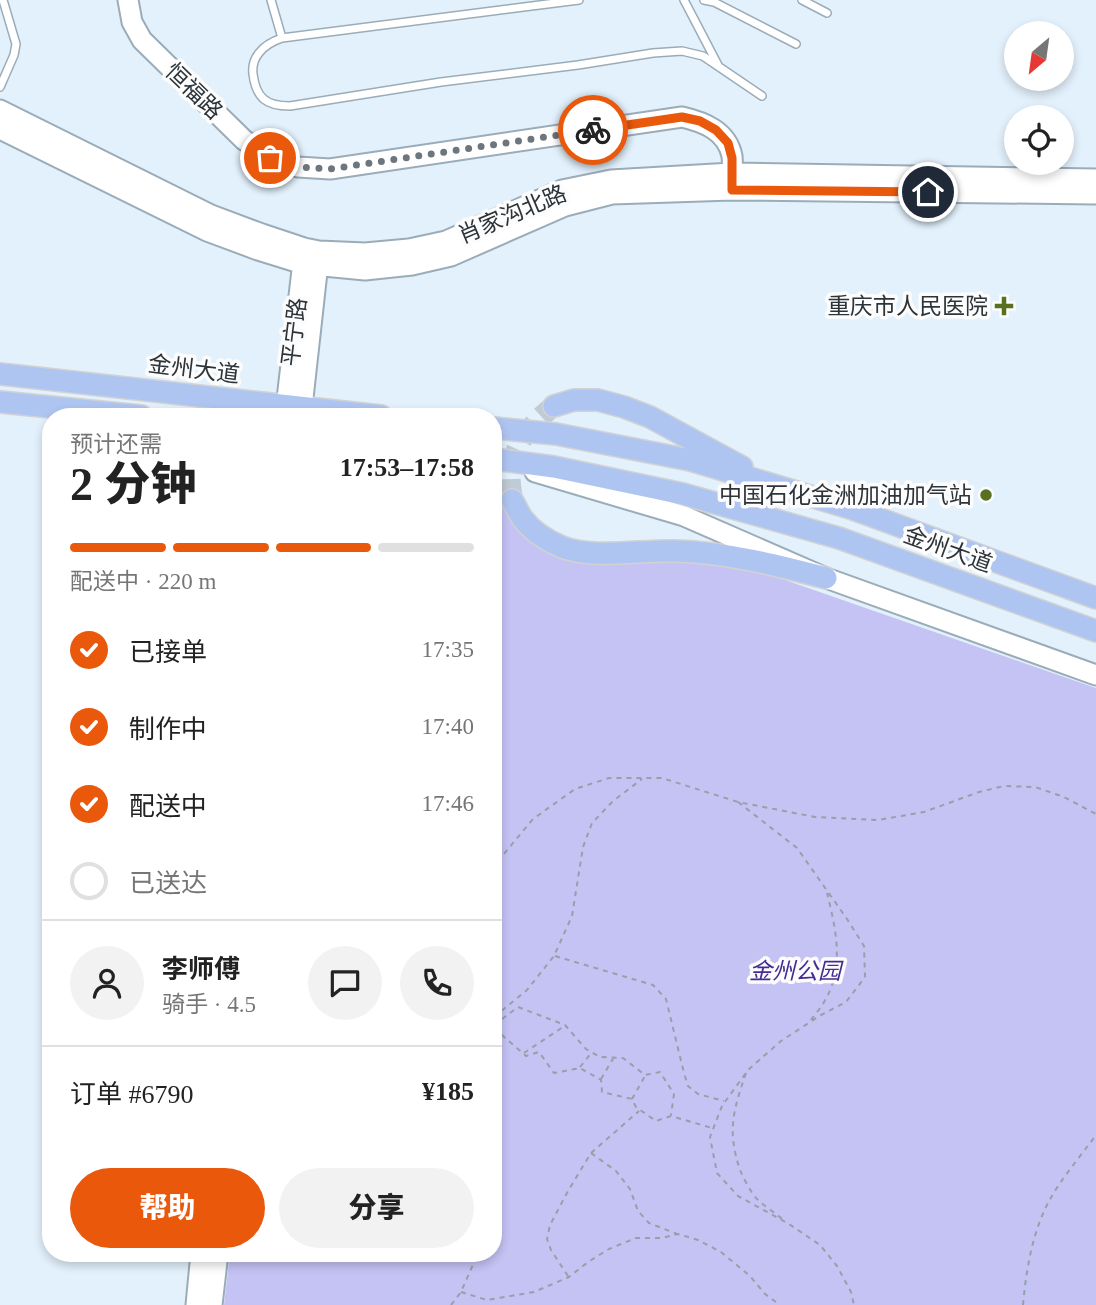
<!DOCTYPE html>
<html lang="zh">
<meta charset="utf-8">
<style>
:root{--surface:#fff;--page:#f2f2f2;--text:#222;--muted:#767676;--line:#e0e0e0;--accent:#ea580c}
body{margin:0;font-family:"Times New Roman","Noto Sans SC",serif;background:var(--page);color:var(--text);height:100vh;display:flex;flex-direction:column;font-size:26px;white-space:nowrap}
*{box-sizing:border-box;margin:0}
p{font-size:23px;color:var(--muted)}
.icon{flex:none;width:38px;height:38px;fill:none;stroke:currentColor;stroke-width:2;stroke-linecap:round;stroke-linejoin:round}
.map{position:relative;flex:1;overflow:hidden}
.drawer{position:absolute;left:42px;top:408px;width:460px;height:854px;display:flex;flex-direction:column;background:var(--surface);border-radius:28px;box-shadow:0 4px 10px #0003}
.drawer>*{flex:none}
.needle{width:46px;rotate:209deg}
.controls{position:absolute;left:1004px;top:21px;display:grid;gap:14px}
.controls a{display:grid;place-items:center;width:70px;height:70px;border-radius:50%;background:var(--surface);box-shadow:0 4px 10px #0003;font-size:35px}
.pin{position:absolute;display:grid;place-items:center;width:60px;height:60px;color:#fff;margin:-30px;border:4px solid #fff;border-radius:50%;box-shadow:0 2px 7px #0007}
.courier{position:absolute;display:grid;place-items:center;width:70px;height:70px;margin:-35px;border:5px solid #ea580c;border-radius:50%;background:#fff;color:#222;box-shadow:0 2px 9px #0007}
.overview em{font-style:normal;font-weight:800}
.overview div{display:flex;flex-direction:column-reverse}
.overview{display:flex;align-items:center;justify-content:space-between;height:119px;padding:0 28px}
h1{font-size:46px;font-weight:800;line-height:52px}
.bar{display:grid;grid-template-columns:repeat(4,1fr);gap:10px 7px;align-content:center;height:84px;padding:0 28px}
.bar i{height:9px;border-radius:5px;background:var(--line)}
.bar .active{background:var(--accent)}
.bar p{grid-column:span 4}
.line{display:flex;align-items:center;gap:18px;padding:0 28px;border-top:2px solid var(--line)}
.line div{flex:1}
.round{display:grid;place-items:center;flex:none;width:74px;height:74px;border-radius:37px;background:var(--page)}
ol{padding:0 28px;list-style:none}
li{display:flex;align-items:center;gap:21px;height:77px}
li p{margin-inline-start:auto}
li .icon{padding:7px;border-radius:50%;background:var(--accent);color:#fff;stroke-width:4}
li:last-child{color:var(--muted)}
li i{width:38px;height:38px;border:4px solid var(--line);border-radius:50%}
.button{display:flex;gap:14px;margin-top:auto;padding:14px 28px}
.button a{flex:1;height:80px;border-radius:42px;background:var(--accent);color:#fff;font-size:28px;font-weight:800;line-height:80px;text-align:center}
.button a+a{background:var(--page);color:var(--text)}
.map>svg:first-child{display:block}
.green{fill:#c5c3f4}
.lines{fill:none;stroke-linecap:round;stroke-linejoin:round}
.primary-tunnel{stroke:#bfcbd5;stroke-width:21;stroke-dasharray:21 10;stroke-linecap:butt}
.lane-casing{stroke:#9bacb9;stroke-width:10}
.secondary-casing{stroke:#9bacb9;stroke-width:23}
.primary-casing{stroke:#d1d2d3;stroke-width:24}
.path{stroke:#95a0a8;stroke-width:2;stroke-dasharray:5 5;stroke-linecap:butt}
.lane{stroke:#fff;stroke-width:7}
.secondary{stroke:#fff;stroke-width:19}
.primary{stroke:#afc5f1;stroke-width:21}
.done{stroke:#6d767d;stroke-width:7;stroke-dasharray:0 12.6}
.route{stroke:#ea580c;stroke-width:9}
.poi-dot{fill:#597021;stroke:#fcfcfc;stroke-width:2.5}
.labels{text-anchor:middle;stroke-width:7;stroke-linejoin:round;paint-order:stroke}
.street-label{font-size:23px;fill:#2d3439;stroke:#fcfcfc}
.poi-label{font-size:23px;fill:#2d3439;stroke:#fcfcfc;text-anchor:end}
.park-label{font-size:23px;font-style:italic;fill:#432c93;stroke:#fcfcfc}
</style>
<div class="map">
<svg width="1096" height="1305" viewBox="0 0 1096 1305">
<rect width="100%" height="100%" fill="#e3f1fc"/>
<path class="green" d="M494,480H498L506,510L537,545L712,561L765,573L1096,688V1305H224L230,1253H494Z"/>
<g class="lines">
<path class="primary-tunnel" d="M512,500C512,493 510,485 510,477C511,447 531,423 554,406"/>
<defs>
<path id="lane" d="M271,0L282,38
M579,0L282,38C273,41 265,45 259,53C254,59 252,66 253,74C256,98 266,106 290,106L441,82L578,65L653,53L682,51L703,56L762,96
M684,0L719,67
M704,0L714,2L796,44
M802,0L827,13
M0,87L14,55L16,44L3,0"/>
<path id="secondary" d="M128,0L132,22L142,40L244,140L270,157L298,167L330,169L682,117C704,122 727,131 732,156C733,164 732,175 732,184
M0,110L211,215L262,234L304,248L319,251L365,253L409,249L446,241L562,190L611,180L732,173L1096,179
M0,129L207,231L258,250L303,264L365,270L412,265L451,256L565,206L612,194L732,190L1096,194
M285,416L304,253
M301,416L319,254
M535,472L684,516L826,578L1096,675
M196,1305L201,1253
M212,1305L218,1253"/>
<path id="primary" d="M0,374L381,416
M0,402L141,416
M554,406L574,400H598L624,407L650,417L742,467
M494,428L556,434L690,460L850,508L1096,598
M494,459L554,467L683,494L839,538L1096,631
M512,500C516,506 519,514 523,519C532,531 548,541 562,547C592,559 640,550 674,551C726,552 776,565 826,578"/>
</defs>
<use href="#lane" class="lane-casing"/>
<use href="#secondary" class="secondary-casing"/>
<use href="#primary" class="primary-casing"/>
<path class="path" d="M738,802L797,848L847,919L864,946L865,977L846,1002L821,1015L781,1041L748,1070L722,1106L710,1137L717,1173L738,1196L789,1224L820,1245L837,1266L851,1292L854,1305
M494,871L503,855L533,819L575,789L609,778H662L738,802L815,817L878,820L924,812L979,792L1004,786L1035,787L1064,797L1096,814
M555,956L653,985L666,999L684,1073L688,1086L698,1094L724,1101
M494,1017L527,990L554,956L572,916L583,847L592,823L613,801L642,779
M811,1020C815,1014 821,1008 824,1002C845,968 836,929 827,893
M494,1025L518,1007L565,1025L586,1049L600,1057L623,1058L645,1075L660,1072L674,1094L671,1115
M494,1028L526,1056L539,1052L554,1073L580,1068L601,1080L602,1092L632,1099L636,1107L656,1121L671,1116L712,1128
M524,1053L563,1027
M580,1067L592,1052
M746,1073C733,1111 727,1131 740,1170C744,1179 750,1191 756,1198C764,1206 774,1212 782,1219
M601,1079L614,1057
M632,1099L645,1076
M591,1153L616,1171L630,1189L638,1211L649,1223L677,1234
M568,1276L551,1250L547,1239L550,1225L568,1191L591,1153L639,1111
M461,1292L487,1300L534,1292L569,1277L588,1262L609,1249L636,1238H662L678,1234L698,1240L721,1252L750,1276L765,1294L780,1305
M451,1305L461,1292L478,1253
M1023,1305C1026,1271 1032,1234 1048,1203C1060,1180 1080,1157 1096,1135"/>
<use href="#lane" class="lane"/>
<use href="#secondary" class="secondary"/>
<use href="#primary" class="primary"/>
</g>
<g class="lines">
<path class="done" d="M270,158L298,167L330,169L593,130"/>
<path class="route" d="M593,130L682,117L700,121L716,130L728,143L732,158V190L928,192"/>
</g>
<g class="poi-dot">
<path d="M1000.5 295.5h7v7h7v7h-7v7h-7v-7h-7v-7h7z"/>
<circle cx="986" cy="495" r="7"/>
</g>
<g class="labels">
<g class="street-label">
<text transform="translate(194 91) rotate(44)" y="8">恒福路</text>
<text transform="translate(512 214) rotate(-23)" y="8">肖家沟北路</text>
<text transform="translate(294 332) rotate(-83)" y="8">平宁路</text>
<text transform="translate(194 369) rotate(7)" y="8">金州大道</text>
<text transform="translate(948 549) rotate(20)" y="8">金州大道</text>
</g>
<g class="poi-label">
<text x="988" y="314">重庆市人民医院</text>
<text x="972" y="503">中国石化金洲加油加气站</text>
</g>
<g class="park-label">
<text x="795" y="979">金州公园</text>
</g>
</g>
</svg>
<div class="controls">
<a><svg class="needle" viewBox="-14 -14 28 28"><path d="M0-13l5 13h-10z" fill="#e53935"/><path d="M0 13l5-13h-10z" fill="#767676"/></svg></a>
<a><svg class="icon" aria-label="locate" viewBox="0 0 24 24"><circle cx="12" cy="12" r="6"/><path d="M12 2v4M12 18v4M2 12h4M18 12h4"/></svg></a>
</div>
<div class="pin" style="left:270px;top:158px;background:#ea580c"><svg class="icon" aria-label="bag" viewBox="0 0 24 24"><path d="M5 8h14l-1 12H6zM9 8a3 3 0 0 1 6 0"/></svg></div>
<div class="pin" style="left:928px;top:192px;background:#1f2937"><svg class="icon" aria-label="home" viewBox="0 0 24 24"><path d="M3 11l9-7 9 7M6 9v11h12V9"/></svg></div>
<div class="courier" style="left:593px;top:130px"><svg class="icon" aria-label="bike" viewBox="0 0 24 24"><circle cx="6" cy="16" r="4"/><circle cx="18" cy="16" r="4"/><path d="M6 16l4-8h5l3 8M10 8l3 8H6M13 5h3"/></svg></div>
<section class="drawer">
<div class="overview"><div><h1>2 分钟</h1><p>预计还需</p></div><em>17:53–17:58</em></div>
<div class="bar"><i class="active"></i><i class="active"></i><i class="active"></i><i></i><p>配送中 · 220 m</p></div>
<ol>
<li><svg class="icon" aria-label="check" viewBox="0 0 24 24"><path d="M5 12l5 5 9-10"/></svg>已接单<p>17:35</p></li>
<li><svg class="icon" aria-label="check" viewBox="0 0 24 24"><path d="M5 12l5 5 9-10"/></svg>制作中<p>17:40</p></li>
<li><svg class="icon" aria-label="check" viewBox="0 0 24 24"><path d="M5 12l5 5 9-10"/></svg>配送中<p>17:46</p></li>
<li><i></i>已送达</li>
</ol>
<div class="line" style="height:126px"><a class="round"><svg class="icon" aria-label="person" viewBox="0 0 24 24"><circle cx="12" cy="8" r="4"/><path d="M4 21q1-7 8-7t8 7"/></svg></a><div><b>李师傅</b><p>骑手 · 4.5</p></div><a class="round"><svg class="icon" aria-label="chat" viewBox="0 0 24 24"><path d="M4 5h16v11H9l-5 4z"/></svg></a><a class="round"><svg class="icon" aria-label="phone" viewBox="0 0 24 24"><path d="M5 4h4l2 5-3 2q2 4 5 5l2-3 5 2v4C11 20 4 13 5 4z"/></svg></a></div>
<div class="line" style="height:91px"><div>订单 #6790</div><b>¥185</b></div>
<div class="button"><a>帮助</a><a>分享</a></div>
</section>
</div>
